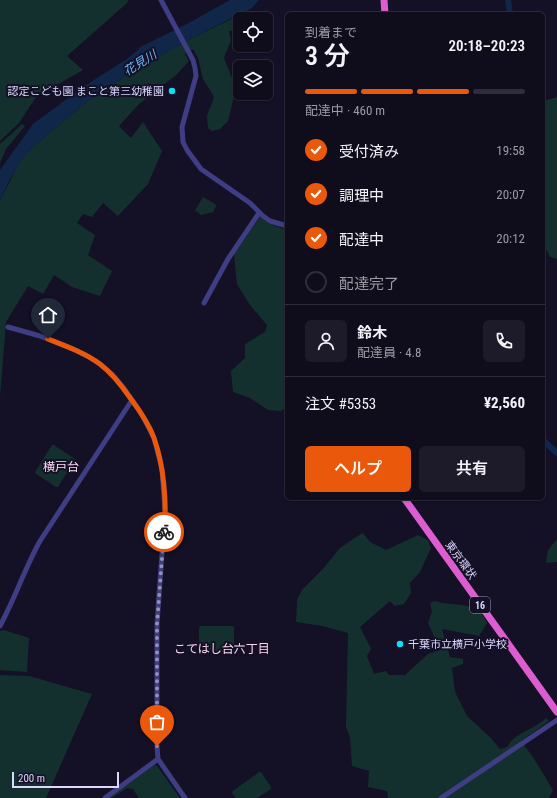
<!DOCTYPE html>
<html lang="ja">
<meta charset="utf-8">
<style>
:root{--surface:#0f0c1c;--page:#1d1a29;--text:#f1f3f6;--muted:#9b9ba3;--line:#2f2c3b;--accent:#ea580c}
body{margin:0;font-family:"Roboto Condensed","Noto Sans JP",sans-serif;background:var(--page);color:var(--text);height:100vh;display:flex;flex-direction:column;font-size:15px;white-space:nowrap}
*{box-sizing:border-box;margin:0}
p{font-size:13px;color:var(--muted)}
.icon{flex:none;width:22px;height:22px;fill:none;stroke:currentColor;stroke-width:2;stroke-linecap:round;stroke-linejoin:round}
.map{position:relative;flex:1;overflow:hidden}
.sheet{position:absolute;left:285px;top:12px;width:260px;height:488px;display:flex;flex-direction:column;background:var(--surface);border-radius:6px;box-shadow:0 1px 3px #0004,0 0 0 1px var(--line)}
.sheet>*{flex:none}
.buttons{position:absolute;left:233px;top:12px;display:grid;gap:8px}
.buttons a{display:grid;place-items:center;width:40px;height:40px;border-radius:6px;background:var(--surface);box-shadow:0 1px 3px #0004,0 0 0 1px var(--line);font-size:20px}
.scale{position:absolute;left:12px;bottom:10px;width:107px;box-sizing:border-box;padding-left:4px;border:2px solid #dbd7fd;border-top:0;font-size:11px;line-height:14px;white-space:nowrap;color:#dbd7fd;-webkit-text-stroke:3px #141026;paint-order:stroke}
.pin{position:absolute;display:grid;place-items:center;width:34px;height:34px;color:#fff;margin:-41px -17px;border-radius:50% 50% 50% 0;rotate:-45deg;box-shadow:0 0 4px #0007}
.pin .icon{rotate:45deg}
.courier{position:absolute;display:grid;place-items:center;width:40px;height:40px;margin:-20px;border:3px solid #ea580c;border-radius:50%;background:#fff;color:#222;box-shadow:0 1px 5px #0007}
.headline em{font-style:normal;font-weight:600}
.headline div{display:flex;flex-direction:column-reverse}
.headline{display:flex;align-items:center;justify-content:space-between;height:68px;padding:0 20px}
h1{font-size:26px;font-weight:600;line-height:30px}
.bar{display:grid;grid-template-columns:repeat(4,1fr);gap:6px 4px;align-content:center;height:48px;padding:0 20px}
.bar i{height:5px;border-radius:3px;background:var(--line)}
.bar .on{background:var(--accent)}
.bar p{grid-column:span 4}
.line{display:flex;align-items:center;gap:10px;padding:0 20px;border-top:1px solid var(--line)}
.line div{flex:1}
.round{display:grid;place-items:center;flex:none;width:42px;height:42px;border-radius:6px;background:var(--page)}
ol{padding:0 20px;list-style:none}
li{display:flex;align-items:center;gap:12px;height:44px}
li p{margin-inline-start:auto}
li .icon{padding:4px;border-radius:50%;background:var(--accent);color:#fff;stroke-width:4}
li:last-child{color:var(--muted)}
li i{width:22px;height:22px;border:2px solid var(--line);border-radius:50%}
.primary-button{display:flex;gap:8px;margin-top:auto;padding:8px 20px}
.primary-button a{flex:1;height:46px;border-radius:6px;background:var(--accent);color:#fff;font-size:16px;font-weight:600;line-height:46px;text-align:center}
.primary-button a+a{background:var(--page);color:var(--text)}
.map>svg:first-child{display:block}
.green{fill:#14302e}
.water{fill:#10274a}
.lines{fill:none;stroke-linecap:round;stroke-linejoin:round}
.river{stroke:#10274a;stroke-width:6}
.tertiary{stroke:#3f3d83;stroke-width:5}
.trunk{stroke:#dc5dd0;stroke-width:7}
.done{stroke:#9591b2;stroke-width:4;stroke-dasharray:0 7.2}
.route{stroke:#ea580c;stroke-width:5}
.poi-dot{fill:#0be1f5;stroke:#141026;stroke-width:1.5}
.labels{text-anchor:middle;stroke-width:4;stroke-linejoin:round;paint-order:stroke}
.shield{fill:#141026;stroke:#9f9bbc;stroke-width:1}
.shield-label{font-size:10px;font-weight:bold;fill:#dbd7fd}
.poi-label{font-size:11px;fill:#dbd7fd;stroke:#141026;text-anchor:end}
.street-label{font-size:11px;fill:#dbd7fd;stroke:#141026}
.water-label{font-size:12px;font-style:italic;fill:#69b8f9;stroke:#141026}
.neighbourhood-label{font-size:12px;fill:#fdd9f1;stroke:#141026}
</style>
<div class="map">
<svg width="557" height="798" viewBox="0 0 557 798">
<rect width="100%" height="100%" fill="#141026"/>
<path class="green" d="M0,0H129L126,4L67,56L83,70L36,97L19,123L0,141Z
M236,17L240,22V29L229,31L231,40L224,58L234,83V96L228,121L220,129L212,131L208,128L207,116L214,97L203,79L198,58L193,49L185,54L189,61L176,75L138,105L119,126L131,138L143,122L162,151L148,184L118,216L103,203L92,217L83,214L77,223L95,235L88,255L112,271L100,296L72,287L54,275L43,294L28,286L6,322L0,397V201L17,167L26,153L84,104L136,69L192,38Z
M557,97V259L550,257L545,247H543V101Z
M22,124L25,126L6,149L0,163V144Z
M203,197L215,204L216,206L213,212L201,215L195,210Z
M260,217L270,224L287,230V334H285L284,343L287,351V407L281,411L268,410L250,398L233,392L231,371L245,358V344L265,332L267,325L250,305L237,284L234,254Z
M52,445H54L75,459V460L58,487H56L36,474L35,472Z
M363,533L370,542L386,550L418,535L428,540L431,548L420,572L410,583L411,593L404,604L395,606L390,601L360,627L371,649L367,656L374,674L386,671L389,675H405L428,654L440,650L428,623L432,612L430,603L435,601C448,606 469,602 480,612C483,615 485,619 487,623L479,636L442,629L450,657L463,659V664L452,668L455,692L467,716L491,738L500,749L507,747C515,732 534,730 546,718L549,721L521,741L533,757L553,790L549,798H388L387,791L368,787L369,771L352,766L350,738L346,727L348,633L322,626L296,622L297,600L302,590L322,570L340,548L359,535Z
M557,539V562L546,563L548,550Z
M201,626H232L234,627V651L233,652H201L199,651V628Z
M4,630L29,638L27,672L0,670V631Z
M0,675L29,676L92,694L46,798H0Z
M154,765L157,766L180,798H139L133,789L127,788L112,798H109Z
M259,772H261L271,787V789L257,798H236L232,793L233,791Z"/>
<path class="water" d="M230,0H259L252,8L192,38L136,69L84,104L26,153L10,179L0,201V170L33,124L83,87L127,59L142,46L187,24Z"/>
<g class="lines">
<path class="river" d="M508,0L510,14
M543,439L546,443L557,453"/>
<path class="tertiary" d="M161,0L193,60L195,68L196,76L182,127L183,142L187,150L201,169L250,203L263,216L270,221L287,226
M204,303L228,259L259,213
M8,327L40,336L75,350L89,357L101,365L113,375L123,387L141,413L154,438L162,469L165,511L157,624V746L158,759L185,798
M0,626C15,598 25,568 40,541L132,400
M105,798L158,759
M441,798L557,720"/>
<path class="trunk" d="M384,0L385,14
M404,498L557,712"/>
</g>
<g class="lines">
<path class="done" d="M157,746V624L164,532"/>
<path class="route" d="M48,339C66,346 85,353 100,364C113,374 122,386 131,399C140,411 149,424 154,438C164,466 167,503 164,532"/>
</g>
<g class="poi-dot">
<circle cx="172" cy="91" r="4"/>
<circle cx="400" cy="644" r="4"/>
</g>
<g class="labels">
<rect class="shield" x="470" y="597" width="20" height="16" rx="3"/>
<g class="shield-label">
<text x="480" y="609">16</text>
</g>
<g class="poi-label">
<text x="164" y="95">認定こども園 まこと第三幼稚園</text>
<text x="408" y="648" text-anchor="start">千葉市立横戸小学校</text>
</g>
<g class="street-label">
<text transform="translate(461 560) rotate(54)" y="4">東京環状</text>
</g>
<g class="water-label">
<text transform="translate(140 63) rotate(-32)" y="4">花見川</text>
</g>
<g class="neighbourhood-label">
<text x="61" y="471">横戸台</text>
<text x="222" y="653">こてはし台六丁目</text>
</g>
</g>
</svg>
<div class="buttons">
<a><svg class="icon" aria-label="locate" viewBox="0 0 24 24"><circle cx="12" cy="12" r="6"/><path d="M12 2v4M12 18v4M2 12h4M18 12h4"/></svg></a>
<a><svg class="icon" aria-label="layers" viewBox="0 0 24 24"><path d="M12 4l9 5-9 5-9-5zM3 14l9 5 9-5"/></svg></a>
</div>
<div class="scale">200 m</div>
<div class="pin" style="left:157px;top:746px;background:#ea580c"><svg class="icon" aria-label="bag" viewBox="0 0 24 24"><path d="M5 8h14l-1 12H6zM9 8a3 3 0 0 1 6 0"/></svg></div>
<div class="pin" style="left:48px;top:339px;background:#1f2937"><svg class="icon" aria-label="home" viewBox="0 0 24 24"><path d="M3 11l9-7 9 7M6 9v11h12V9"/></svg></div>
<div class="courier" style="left:164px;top:532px"><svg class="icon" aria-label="bike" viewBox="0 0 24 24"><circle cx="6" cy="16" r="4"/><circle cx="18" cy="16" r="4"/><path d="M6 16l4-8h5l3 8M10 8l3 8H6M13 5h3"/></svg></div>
<section class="sheet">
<div class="headline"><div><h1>3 分</h1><p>到着まで</p></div><em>20:18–20:23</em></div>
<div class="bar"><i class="on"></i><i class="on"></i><i class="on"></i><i></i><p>配達中 · 460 m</p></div>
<ol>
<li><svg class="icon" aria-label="check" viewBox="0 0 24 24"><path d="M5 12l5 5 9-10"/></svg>受付済み<p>19:58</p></li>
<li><svg class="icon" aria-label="check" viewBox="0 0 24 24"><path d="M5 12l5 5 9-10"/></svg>調理中<p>20:07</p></li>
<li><svg class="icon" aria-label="check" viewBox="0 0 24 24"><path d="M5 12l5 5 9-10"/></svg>配達中<p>20:12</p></li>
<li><i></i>配達完了</li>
</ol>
<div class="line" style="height:72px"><a class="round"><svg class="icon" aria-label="person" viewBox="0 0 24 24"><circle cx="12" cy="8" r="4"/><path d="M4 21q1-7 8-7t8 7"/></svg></a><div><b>鈴木</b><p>配達員 · 4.8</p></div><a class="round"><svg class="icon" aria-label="phone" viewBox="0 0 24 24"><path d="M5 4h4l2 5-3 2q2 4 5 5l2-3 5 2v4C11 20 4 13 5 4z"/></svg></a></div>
<div class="line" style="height:52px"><div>注文 #5353</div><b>¥2,560</b></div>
<div class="primary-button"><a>ヘルプ</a><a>共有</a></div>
</section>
</div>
